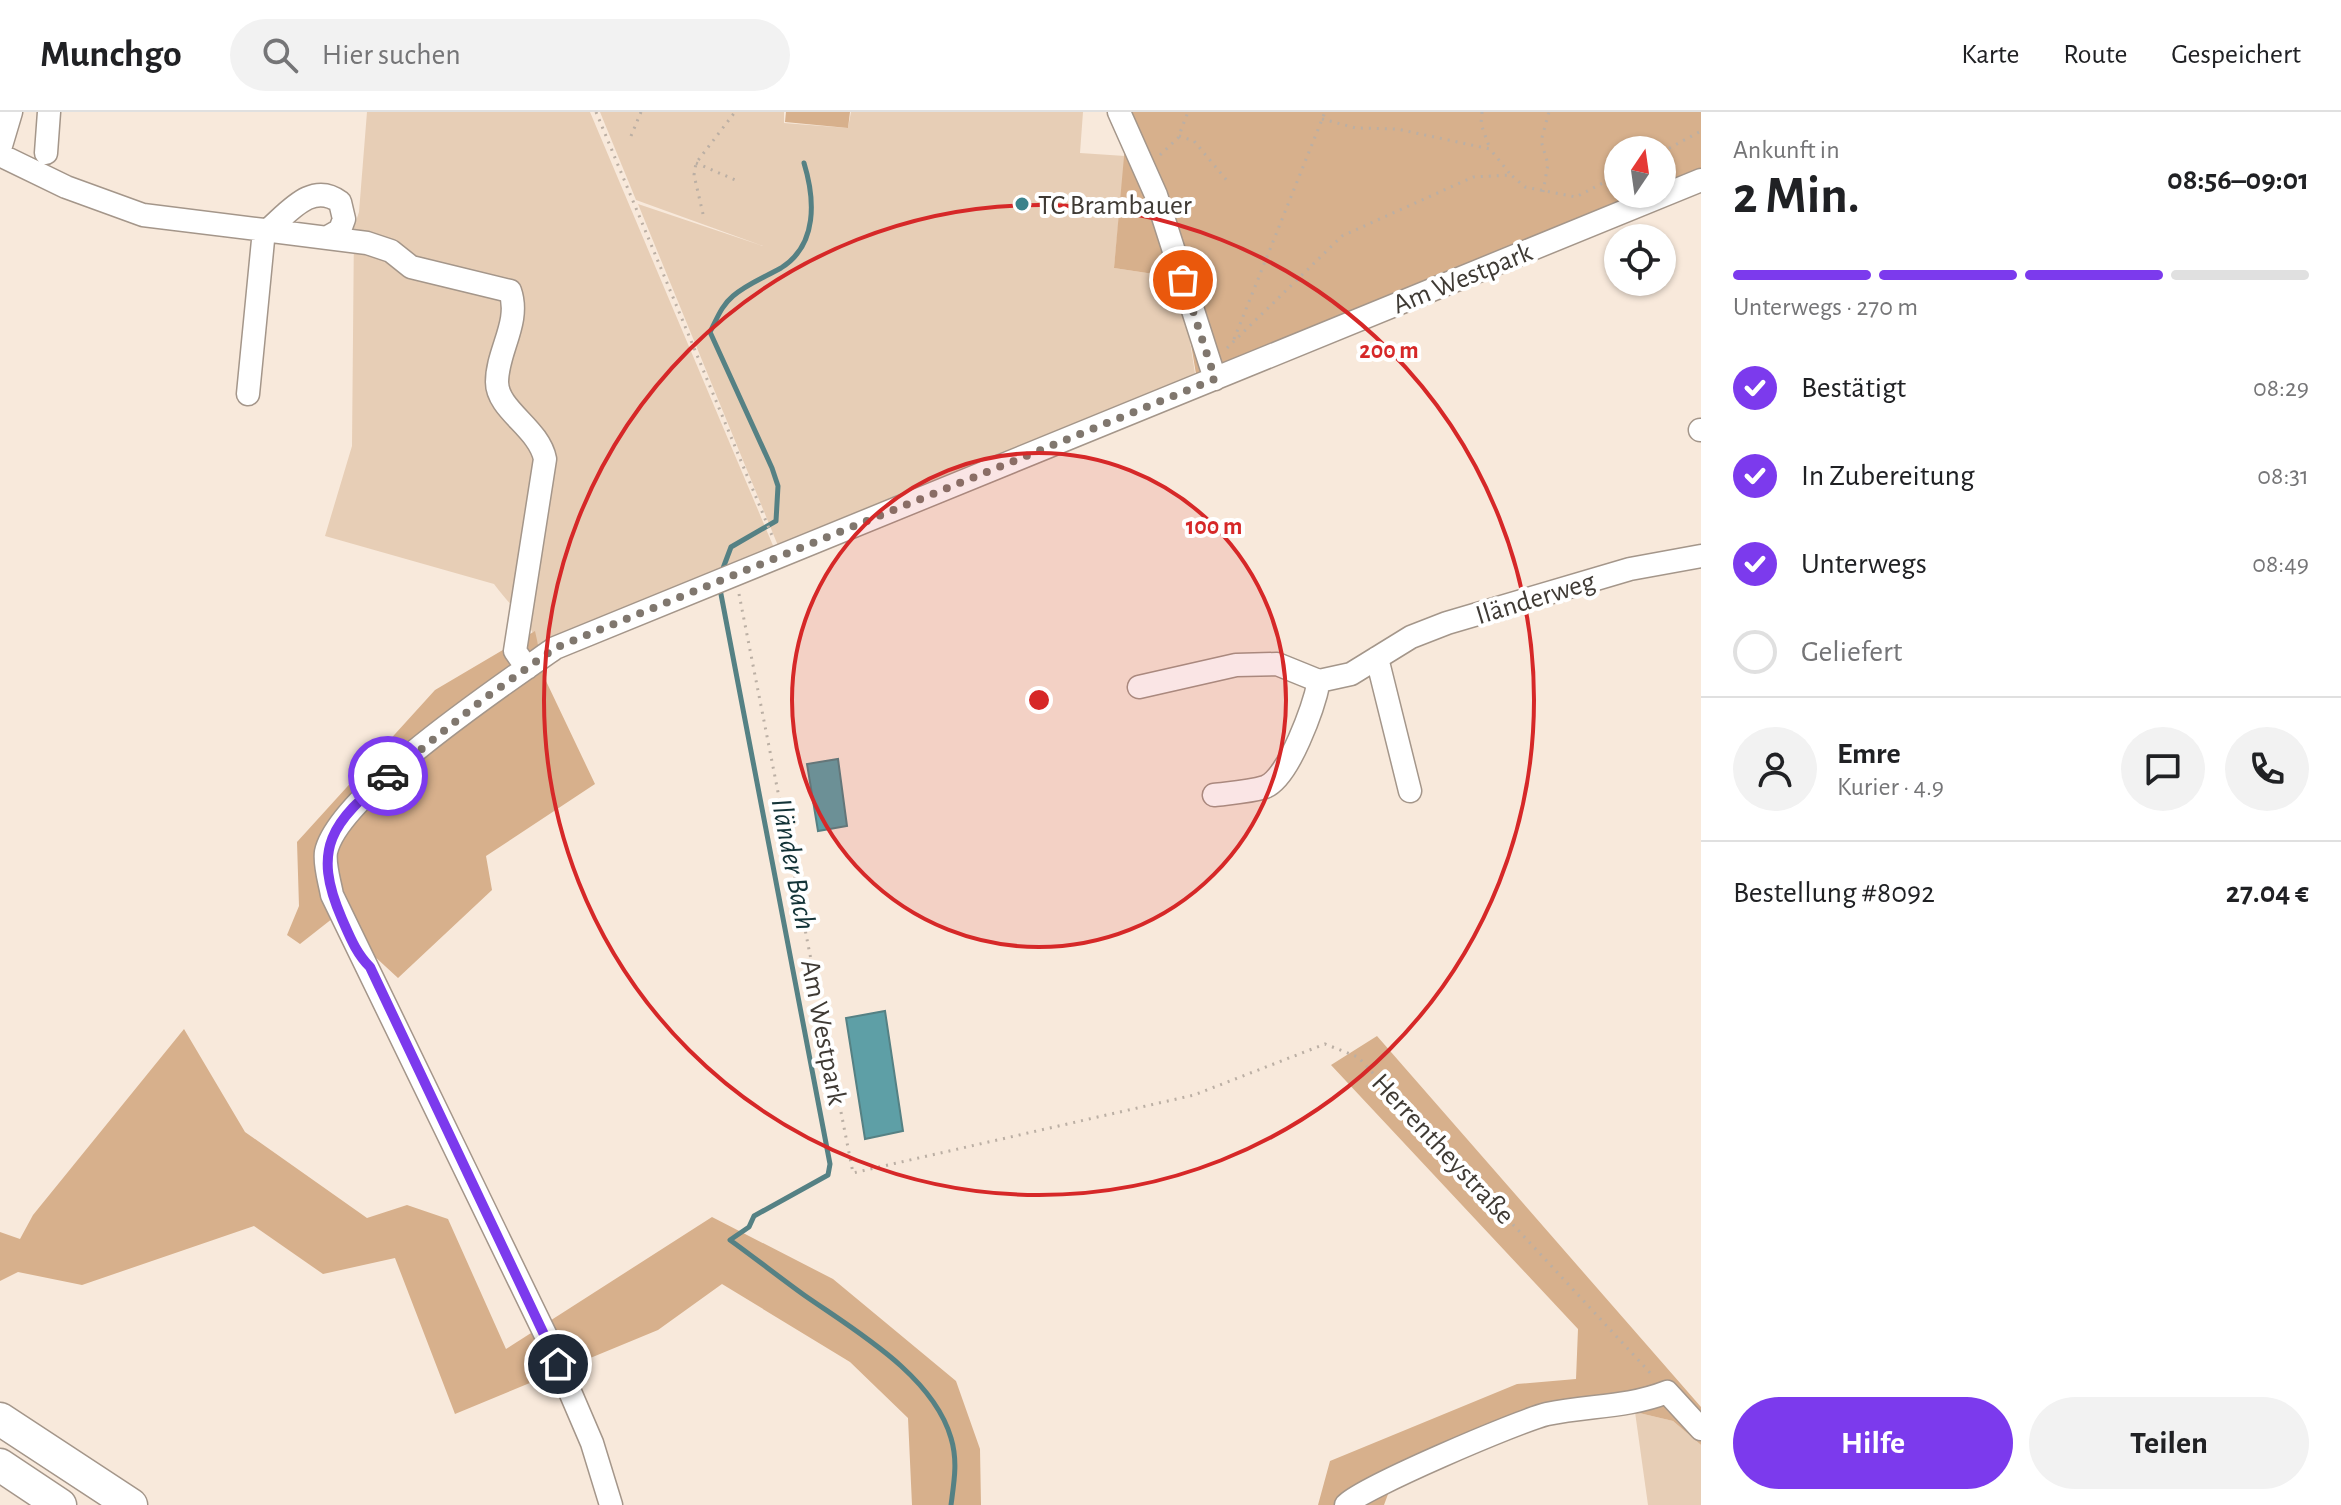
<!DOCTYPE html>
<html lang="de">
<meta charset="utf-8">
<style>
:root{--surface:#fff;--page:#f2f2f2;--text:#202124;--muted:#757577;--line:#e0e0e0;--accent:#7c3aed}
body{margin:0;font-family:"Alegreya Sans",sans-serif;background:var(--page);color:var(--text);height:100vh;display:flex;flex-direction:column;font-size:30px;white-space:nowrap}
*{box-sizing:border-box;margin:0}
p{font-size:26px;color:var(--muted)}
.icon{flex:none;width:44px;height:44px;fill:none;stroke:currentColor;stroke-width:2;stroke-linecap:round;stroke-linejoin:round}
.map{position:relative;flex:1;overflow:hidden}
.sheet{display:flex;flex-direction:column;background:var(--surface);width:640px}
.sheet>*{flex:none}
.needle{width:52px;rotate:13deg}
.controls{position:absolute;left:1604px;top:24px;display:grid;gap:16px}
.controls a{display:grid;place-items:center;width:72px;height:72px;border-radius:50%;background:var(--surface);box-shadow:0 2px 6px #0004;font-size:40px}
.pin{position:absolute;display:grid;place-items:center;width:68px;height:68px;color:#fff;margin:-34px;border:4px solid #fff;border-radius:50%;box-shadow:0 2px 8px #0007}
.courier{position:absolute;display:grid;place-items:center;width:80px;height:80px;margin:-40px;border:6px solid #7c3aed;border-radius:50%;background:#fff;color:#222;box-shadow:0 2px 10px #0007}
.overview em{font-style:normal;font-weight:700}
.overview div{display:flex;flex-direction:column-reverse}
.overview{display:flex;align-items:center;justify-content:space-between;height:136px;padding:0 32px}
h1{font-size:52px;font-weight:700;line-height:60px}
.bar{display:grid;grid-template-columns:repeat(4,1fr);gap:12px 8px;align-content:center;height:96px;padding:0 32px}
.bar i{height:10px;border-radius:6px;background:var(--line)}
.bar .current{background:var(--accent)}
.bar p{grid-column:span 4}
.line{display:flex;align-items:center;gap:20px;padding:0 32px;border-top:2px solid var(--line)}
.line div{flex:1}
.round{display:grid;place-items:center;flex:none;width:84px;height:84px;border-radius:42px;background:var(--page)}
ol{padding:0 32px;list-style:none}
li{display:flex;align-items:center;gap:24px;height:88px}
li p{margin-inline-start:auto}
li .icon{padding:8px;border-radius:50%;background:var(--accent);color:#fff;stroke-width:4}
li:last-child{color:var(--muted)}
li i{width:44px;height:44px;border:4px solid var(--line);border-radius:50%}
.cta{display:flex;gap:16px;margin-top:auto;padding:16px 32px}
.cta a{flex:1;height:92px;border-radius:48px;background:var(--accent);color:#fff;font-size:32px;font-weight:700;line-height:92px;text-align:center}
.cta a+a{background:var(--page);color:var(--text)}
header{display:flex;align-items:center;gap:48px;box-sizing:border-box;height:112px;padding:0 40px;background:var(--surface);border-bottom:2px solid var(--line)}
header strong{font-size:38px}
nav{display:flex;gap:44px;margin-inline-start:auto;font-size:28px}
.search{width:560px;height:72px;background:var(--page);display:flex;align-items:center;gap:20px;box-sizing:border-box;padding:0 28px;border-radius:44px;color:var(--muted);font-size:30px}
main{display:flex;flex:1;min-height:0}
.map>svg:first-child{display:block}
.green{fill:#e7ceb6}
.forest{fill:#d7b08c;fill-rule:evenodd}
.water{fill:#5e9fa6;stroke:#558184;stroke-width:2}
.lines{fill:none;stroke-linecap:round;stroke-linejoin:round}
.stream{stroke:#558184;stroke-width:5}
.minor-casing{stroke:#a4968a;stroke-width:25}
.highway-casing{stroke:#a4968a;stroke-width:35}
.path{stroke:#bbafa4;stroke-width:3;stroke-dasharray:2 6;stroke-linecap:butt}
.minor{stroke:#fff;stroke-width:22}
.highway{stroke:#fff;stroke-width:32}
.done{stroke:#80776e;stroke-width:8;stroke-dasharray:0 14.4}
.route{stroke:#7c3aed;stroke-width:10}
.ring{fill:none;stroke:#d62828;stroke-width:4}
.poi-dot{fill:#3b828b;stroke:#fff;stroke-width:3}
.labels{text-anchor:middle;stroke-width:8;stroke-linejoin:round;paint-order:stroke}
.poi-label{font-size:28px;fill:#3f3a34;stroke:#fff;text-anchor:start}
.street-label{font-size:28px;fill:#3f3a34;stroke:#fff}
.water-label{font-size:30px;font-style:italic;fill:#133337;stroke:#fff}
.centre{fill:#d62828;stroke:#fff;stroke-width:4}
.ring-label{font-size:24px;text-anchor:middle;font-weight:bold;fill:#d62828;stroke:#fff;stroke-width:8;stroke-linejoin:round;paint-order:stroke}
</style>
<header>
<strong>Munchgo</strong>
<div class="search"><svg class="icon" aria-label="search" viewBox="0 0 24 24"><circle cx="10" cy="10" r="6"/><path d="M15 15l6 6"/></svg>Hier suchen</div>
<nav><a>Karte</a><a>Route</a><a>Gespeichert</a></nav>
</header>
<main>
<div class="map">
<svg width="1701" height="1393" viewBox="0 0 1701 1393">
<rect width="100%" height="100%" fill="#f8e9db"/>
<path class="green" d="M367,0H590L777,443L542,545C532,507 516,502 494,472L325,424L352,334L354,115L359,100Z
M600,0H784V11L848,16L851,0H1083L1080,41L1125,44L1114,156L1180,166L1197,274L781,441L638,92L763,134L636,88Z
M1635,1300L1673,1309L1701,1333V1393H1648Z"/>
<path class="forest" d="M786,0H850L848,16L785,10Z
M1128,0H1701V69L1198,274L1180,166L1114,156ZM1618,38H1662V82H1618Z
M535,519L546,569L595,672L486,744L492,778L398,866L372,842L342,799L300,832L287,823L299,794L297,730L435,578Z
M184,917L245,1020L367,1106L407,1093L448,1107L506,1237L712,1105L833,1167L956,1269L980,1337L981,1393H912L908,1306L850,1250L722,1172L658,1218L455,1302L395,1146L323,1162L254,1114L82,1173L18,1160L0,1169V1120L20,1127L33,1103Z
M1377,924L1701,1295V1333L1673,1309L1635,1300L1537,1311L1391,1374L1384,1393H1318L1330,1349L1517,1272L1576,1267L1578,1217L1331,953Z"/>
<path class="water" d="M838,647L847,714L818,719L807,652Z
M885,899L903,1019L865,1027L846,906Z"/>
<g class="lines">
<path class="stream" d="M722,459L731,435L776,409L778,374L772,356L710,220C717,207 721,194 733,184C747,172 765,165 781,156C818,133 815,87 804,51
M720,477L830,1052L828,1063L754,1104L749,1115L730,1128C755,1146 779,1165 804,1183C854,1218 933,1263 951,1326C958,1349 954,1370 951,1393"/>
<defs>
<path id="minor" d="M1119,0L1156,83L1215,267
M0,37L11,0
M46,41L49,0
M0,43L66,75L143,103L264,118L248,282
M264,118L367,131L391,139L411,155L510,179C521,210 497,239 497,270C497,298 539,316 545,347L515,539L527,556
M268,118C289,100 312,69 340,90L344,107L340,118L326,126
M1700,318H1701
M1377,546L1410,679
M1139,575L1236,553L1277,552L1319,569L1351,562L1411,525L1447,511L1630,457L1701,444
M1214,683C1230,681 1249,680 1265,675C1289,666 1314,594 1319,569
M611,1393L592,1331L547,1226L332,783C330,771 324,753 326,740C338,683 504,572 555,536L1701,68
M1346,1393C1359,1377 1521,1308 1547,1302C1589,1293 1626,1296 1667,1280L1701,1317"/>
<path id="highway" d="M0,1307L131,1393
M0,1353L60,1393"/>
</defs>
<use href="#minor" class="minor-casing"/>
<use href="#highway" class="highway-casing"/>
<path class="path" d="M596,0L773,426
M1482,0L1481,12L1490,37
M1322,7L1356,16L1397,17L1490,37L1511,63
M631,24L641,0
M1179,24L1194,29L1229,71
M1662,40L1701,19
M1160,43L1178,26L1188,0
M696,51L740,70
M1543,80L1548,52L1541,29L1549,0
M703,102L694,63L696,51L735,0
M1234,227L1325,0
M1227,236L1342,124L1473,65L1511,63L1525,75L1576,85L1618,63
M739,482L853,1061L1194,983L1325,932L1358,945L1654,1265"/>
<use href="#minor" class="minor"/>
<use href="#highway" class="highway"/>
</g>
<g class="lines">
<path class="done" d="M388,664L481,589L555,536L1215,267L1183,168"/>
<path class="route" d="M388,664C332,710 311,736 342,807C350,825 356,841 370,855L558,1252"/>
</g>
<circle cx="1039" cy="588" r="247" fill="#d62828" fill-opacity=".12"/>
<g class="ring">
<circle cx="1039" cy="588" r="247"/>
<circle cx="1039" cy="588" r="495"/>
</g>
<circle class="poi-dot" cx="1022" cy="92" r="8"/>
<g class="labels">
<g class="poi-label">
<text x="1038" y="102">TC Brambauer</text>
</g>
<g class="street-label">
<text transform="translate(1462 165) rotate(-22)" y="10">Am Westpark</text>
<text transform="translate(1535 485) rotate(-17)" y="10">Iländerweg</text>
<text transform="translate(825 920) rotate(79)" y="10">Am Westpark</text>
<text transform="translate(1444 1036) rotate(47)" y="10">Herrentheystraße</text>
</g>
<g class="water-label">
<text transform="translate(794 752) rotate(79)" y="10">Iländer Bach</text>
</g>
</g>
<circle cx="1039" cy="588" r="12" class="centre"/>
<g class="ring-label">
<text x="1389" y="246">200 m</text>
<text x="1214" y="422">100 m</text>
</g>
</svg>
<div class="controls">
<a><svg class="needle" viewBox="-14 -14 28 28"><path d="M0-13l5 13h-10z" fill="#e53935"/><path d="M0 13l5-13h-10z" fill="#757577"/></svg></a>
<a><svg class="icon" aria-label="locate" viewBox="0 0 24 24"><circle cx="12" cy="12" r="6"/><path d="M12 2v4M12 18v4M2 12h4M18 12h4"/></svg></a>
</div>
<div class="pin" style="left:1183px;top:168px;background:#ea580c"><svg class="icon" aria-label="bag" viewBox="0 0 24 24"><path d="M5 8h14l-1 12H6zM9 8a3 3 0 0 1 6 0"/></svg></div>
<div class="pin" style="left:558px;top:1252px;background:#1f2937"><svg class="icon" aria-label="home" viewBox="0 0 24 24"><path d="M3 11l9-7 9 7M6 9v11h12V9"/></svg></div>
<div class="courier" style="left:388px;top:664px"><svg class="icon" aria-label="car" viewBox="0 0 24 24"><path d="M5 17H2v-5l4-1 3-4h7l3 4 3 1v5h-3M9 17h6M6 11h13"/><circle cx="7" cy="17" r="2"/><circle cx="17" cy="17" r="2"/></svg></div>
</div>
<section class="sheet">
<div class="overview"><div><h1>2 Min.</h1><p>Ankunft in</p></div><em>08:56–09:01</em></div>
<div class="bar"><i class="current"></i><i class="current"></i><i class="current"></i><i></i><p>Unterwegs · 270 m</p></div>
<ol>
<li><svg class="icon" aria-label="check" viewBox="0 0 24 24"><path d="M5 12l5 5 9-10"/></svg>Bestätigt<p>08:29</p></li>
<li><svg class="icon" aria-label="check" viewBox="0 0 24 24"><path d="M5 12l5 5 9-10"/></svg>In Zubereitung<p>08:31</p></li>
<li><svg class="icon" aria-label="check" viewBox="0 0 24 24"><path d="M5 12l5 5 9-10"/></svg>Unterwegs<p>08:49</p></li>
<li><i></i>Geliefert</li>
</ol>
<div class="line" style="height:144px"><a class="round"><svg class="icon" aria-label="person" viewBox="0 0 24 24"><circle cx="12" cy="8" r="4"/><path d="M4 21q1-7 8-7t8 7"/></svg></a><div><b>Emre</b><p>Kurier · 4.9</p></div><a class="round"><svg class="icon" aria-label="chat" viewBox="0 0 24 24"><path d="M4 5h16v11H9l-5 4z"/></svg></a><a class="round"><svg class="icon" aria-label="phone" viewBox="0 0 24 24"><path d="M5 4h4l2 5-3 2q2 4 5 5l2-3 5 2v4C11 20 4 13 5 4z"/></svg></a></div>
<div class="line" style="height:104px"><div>Bestellung #8092</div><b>27.04 €</b></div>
<div class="cta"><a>Hilfe</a><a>Teilen</a></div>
</section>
</main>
